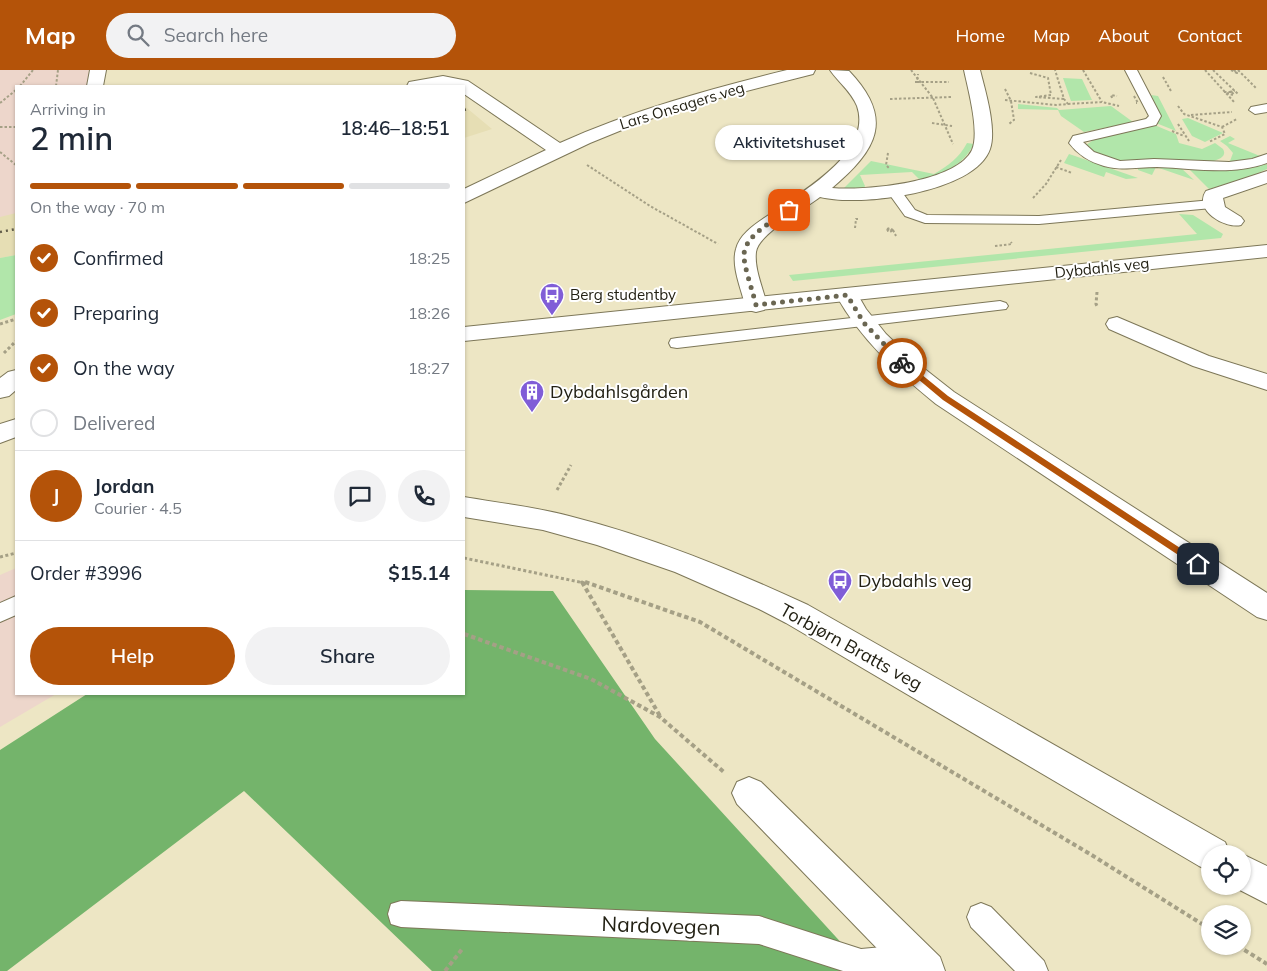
<!DOCTYPE html>
<meta charset="utf-8">
<style>
:root{--surface:#fff;--page:#f2f2f3;--text:#1f2937;--muted:#747a83;--line:#e0e1e3;--accent:#b45309}
body{margin:0;font-family:Mulish,sans-serif;background:var(--page);color:var(--text);height:100vh;display:flex;flex-direction:column;font-size:19px;white-space:nowrap}
*{box-sizing:border-box;margin:0}
p{font-size:16px;color:var(--muted)}
.icon{flex:none;width:28px;height:28px;fill:none;stroke:currentColor;stroke-width:2;stroke-linecap:round;stroke-linejoin:round}
.map{position:relative;flex:1;overflow:hidden}
.drawer{position:absolute;left:15px;top:15px;width:450px;height:610px;display:flex;flex-direction:column;background:var(--surface);border-radius:0px;box-shadow:0 1px 4px #0004}
.drawer>*{flex:none}
.buttons{position:absolute;left:1201px;top:775px;display:grid;gap:10px}
.buttons a{display:grid;place-items:center;width:50px;height:50px;border-radius:50%;background:var(--surface);box-shadow:0 1px 4px #0004;font-size:25px}
.pin{position:absolute;display:grid;place-items:center;width:42px;height:42px;color:#fff;margin:-21px;border-radius:10px;box-shadow:0 2px 8px #0006}
.courier{position:absolute;display:grid;place-items:center;width:50px;height:50px;margin:-25px;border:4px solid #b45309;border-radius:50%;background:#fff;color:#222;box-shadow:0 1px 6px #0007}
.bubble{position:absolute;height:35px;border-radius:18px;background:var(--surface);box-shadow:0 1px 4px #0004;font-size:16px;font-weight:600;line-height:35px;text-align:center}
.head em{font-style:normal;font-weight:600}
.head div{display:flex;flex-direction:column-reverse}
.head{display:flex;align-items:center;justify-content:space-between;height:85px;padding:0 15px}
h1{font-size:32px;font-weight:600;line-height:38px}
.bar{display:grid;grid-template-columns:repeat(4,1fr);gap:8px 5px;align-content:center;height:60px;padding:0 15px}
.bar i{height:6px;border-radius:4px;background:var(--line)}
.bar .active{background:var(--accent)}
.bar p{grid-column:span 4}
.line{display:flex;align-items:center;gap:12px;padding:0 15px;border-top:1px solid var(--line)}
.line div{flex:1}
.round{display:grid;place-items:center;flex:none;width:52px;height:52px;border-radius:26px;background:var(--page)}
ol{padding:0 15px;list-style:none}
li{display:flex;align-items:center;gap:15px;height:55px}
li p{margin-inline-start:auto}
li .icon{padding:5px;border-radius:50%;background:var(--accent);color:#fff;stroke-width:4}
li:last-child{color:var(--muted)}
li i{width:28px;height:28px;border:2px solid var(--line);border-radius:50%}
.action{display:flex;gap:10px;margin-top:auto;padding:10px 15px}
.action a{flex:1;height:58px;border-radius:30px;background:var(--accent);color:#fff;font-size:20px;font-weight:600;line-height:58px;text-align:center}
.action a+a{background:var(--page);color:var(--text)}
header{display:flex;align-items:center;gap:30px;box-sizing:border-box;height:70px;padding:0 25px;background:var(--accent);color:#fff}
header strong{font-size:24px}
nav{display:flex;gap:28px;margin-inline-start:auto;font-size:18px}
.search{width:350px;height:45px;background:var(--page);display:flex;align-items:center;gap:12px;box-sizing:border-box;padding:0 18px;border-radius:28px;color:var(--muted);font-size:19px}
.map>svg:first-child{display:block}
.built{fill:#e6deb4}
.education{fill:#edd6cb}
.green{fill:#b1e6aa}
.forest{fill:#74b46b}
.lines{fill:none;stroke-linecap:round;stroke-linejoin:round}
.service-casing{stroke:#7d7758;stroke-width:2}
.minor-casing{stroke:#7d7758;stroke-width:2}
.tertiary-casing{stroke:#7d7758;stroke-width:2}
.secondary-casing{stroke:#7d7758;stroke-width:2}
.path-far2{stroke:#a5a086;stroke-width:2;stroke-dasharray:2.5 2;stroke-linecap:butt}
.path-far1{stroke:#a5a086;stroke-width:3;stroke-dasharray:3 2.5;stroke-linecap:butt}
.path{stroke:#a5a086;stroke-width:4;stroke-dasharray:4.5 3;stroke-linecap:butt}
.service{fill:#fff;fill-rule:evenodd}
.minor{fill:#fff;fill-rule:evenodd}
.tertiary{fill:#fff;fill-rule:evenodd}
.secondary{fill:#fff;fill-rule:evenodd}
.rail{stroke:#605c49;stroke-width:2.5;stroke-dasharray:2 4;stroke-linecap:butt}
.path-bridge{stroke:#a5a086;stroke-width:2;stroke-dasharray:2.5 2;stroke-linecap:butt}
.route{fill:#b45309}
.done{stroke:#6a6652;stroke-width:5;stroke-dasharray:0 9}
.labels{text-anchor:middle;stroke-width:4;stroke-linejoin:round;paint-order:stroke}
.far-street-label{font-size:15px;fill:#232114;stroke:#fff}
.far-poi-label{font-size:15px;fill:#232114;stroke:#fff;text-anchor:start}
.poi-label{font-size:18px;fill:#232114;stroke:#fff;text-anchor:start}
.street-label{font-size:18px;fill:#232114;stroke:#fff}
.near-street-label{font-size:21px;fill:#232114;stroke:#fff}
</style>
<header>
<strong>Map</strong>
<div class="search"><svg class="icon" aria-label="search" viewBox="0 0 24 24"><circle cx="10" cy="10" r="6"/><path d="M15 15l6 6"/></svg>Search here</div>
<nav><a>Home</a><a>Map</a><a>About</a><a>Contact</a></nav>
</header>
<div class="map">
<svg width="1267" height="901" viewBox="0 0 1267 901">
<rect width="100%" height="100%" fill="#ede6c4"/>
<path class="built" d="M464,36L468,39L492,59L464,68Z
M16,139V185L0,188V141Z"/>
<path class="education" d="M0,0H98L95,16H16V143L0,147Z
M16,498V624H56L0,657V505Z"/>
<path class="green" d="M1063,8L1082,9L1092,30L1071,31Z
M1151,25L1158,26L1176,61L1156,53L1160,45Z
M1018,34L1057,38L1059,40L1111,36L1133,52L1084,62L1061,46L1058,40L1018,39Z
M1188,48L1223,63L1205,72L1192,66L1182,49Z
M1152,54L1176,64L1179,73L1202,79L1215,73L1223,79C1227,86 1220,89 1214,91C1182,92 1108,101 1086,75L1095,69Z
M1230,66L1235,69L1228,73L1260,86L1232,93L1230,91L1233,83L1227,76L1220,71Z
M967,73L974,74C962,97 944,102 921,111L912,102L860,105L865,116L864,118L843,119L871,91L934,104C949,95 959,88 967,73Z
M1069,84L1075,86L1138,108L1126,109L1106,102L1104,107L1064,93Z
M1267,94V99L1245,109L1209,119L1189,99L1223,100Z
M1154,95L1181,98L1194,110L1156,97L1152,105L1138,100V98Z
M1179,144L1193,145L1223,164L1221,168L793,211L789,205L1197,164Z
M16,185V244L0,250V188Z"/>
<path class="forest" d="M464,520L553,521L655,669L867,901H432L244,721L7,901H0V680L87,624H464Z"/>
<g class="lines">
<defs>
<path id="service" d="M1125,0H1137L1161,46L1156,55L1083,72L1094,82L1120,91L1154,89L1229,92L1252,89L1267,84V93C1231,106 1194,98 1157,97C1138,97 1122,101 1104,96C1090,92 1078,85 1069,73L1073,66L1146,49L1149,46Z
M1267,34V42L1255,44L1249,40L1251,37Z
M894,117L899,118L915,140L927,145L1039,146L1212,130L1217,131L1219,134L1217,137L1212,138L1039,154L925,153L905,146L887,121L889,118Z
M1000,231L1006,233L1008,236L1006,239L677,278L671,277L669,273L671,269L677,268Z
M16,526V545L0,552V533Z
M401,831L759,846L861,879L915,874L925,878L929,888L925,898L917,901H843L759,874L401,857L391,854L388,844L391,834Z
M981,833L991,837L1044,891L1048,901H1015L971,857L967,847L971,837Z"/>
<path id="minor" d="M787,0H815L813,4L700,33L644,51L590,73L464,133V119L546,80L464,24V16H407L409,12L443,6L468,11L560,73C633,40 710,19 787,0Z
M830,0L849,1C895,49 877,80 832,118C864,121 956,113 972,80C980,62 968,19 964,0H980C985,20 997,59 990,79C975,123 859,137 820,127C806,138 758,164 756,182C754,199 763,218 767,235L764,240L756,242L748,240L745,235C741,218 731,196 736,179C740,162 759,152 773,142C803,121 873,82 857,36C851,21 839,13 830,0Z
M1267,101V113L1223,128L1225,137L1241,147L1244,151L1241,155C1225,159 1193,140 1206,121Z
M847,218L855,220L866,239L886,264L912,289L954,322L1267,523V550L1257,547L936,334C897,302 861,270 836,225L839,220Z
M1117,247L1209,286L1267,304V320L1193,296L1109,259L1106,254L1109,249Z
M749,707L761,712L940,887L945,901H899L737,734L732,723L737,712Z"/>
<path id="tertiary" d="M90,0H106L103,16H87Z"/>
<path id="secondary" d="M1267,175V187L464,271V257Z
M16,300V320L9,326L0,328V308L8,302Z
M16,349V367L0,373V354Z
M464,427C499,433 535,437 569,446C652,467 730,499 808,535L1225,772L1230,784H1210V801L1199,796L786,553L759,539L675,502L597,475L543,460L464,447Z
M1242,784L1267,796V834L1232,816H1242Z"/>
</defs>
<use href="#service" class="service-casing"/>
<use href="#minor" class="minor-casing"/>
<use href="#tertiary" class="tertiary-casing"/>
<use href="#secondary" class="secondary-casing"/>
<path class="path-far2" d="M911,0L933,28L953,74
M1083,0L1102,32
M1205,0L1235,33
M1213,0L1239,25
M1231,0L1237,3L1234,0
M1238,0L1256,18
M1030,3L1048,8L1051,25L1036,27L1064,29
M1163,7L1171,21
M917,12H949
M20,16L33,0
M56,16L58,0
M1005,19L1011,31L1014,50L1009,54
M1232,22L1234,25L1228,24V22L1235,21
M1112,28L1111,25L1117,26
M890,29L951,27
M1005,30L1056,35L1068,34L1064,29L1055,0
M0,33L16,20
M1068,34L1102,32L1119,36
M1178,36L1184,44L1222,57L1225,64L1209,72
M1191,45L1232,42
M1178,54L1189,71
M0,57H16
M1222,57L1237,49
M1172,61L1184,66
M0,82L16,95
M888,83L886,95L889,98
M587,95L650,136L718,174
M1056,97L1072,103
M1033,128L1046,114L1061,90
M855,158L856,149H858
M887,159L888,161L893,160
M887,159L890,162L893,160
M887,159L890,158L893,160
M887,159L893,160
M893,160L896,166
M995,176L1012,174L1011,172"/>
<path class="path-far1" d="M1097,222L1096,234L1098,238
M0,254L16,249
M4,283L16,271
M557,420L571,395
M0,487L16,483
M464,488L589,514
M581,511L583,514"/>
<path class="path" d="M582,512L660,646
M585,512L700,552L1090,784L1210,859
M464,564L591,609L660,647L725,703
M1238,876L1267,894
M445,901L463,878"/>
<use href="#service" class="service"/>
<use href="#minor" class="minor"/>
<use href="#tertiary" class="tertiary"/>
<use href="#secondary" class="secondary"/>
<path class="rail" d="M464,40L468,39
M0,162L16,159"/>
<path class="path-bridge" d="M915,12H917L918,4
M1224,22H1232
M1134,26L1138,33H1136
M932,53L952,56"/>
</g>
<path class="route" d="M900,291H905L948,326L1200,491V496H1195L943,330L900,294Z"/>
<g class="lines">
<path class="done" d="M789,140C774,151 746,164 744,184C743,194 753,222 756,235L847,225L864,253L902,293"/>
</g>
<defs>
<symbol id="bus-pin" viewBox="-11 -11 22 30"><path d="M0 17L-7.5 6A9.5 9.5 0 1 1 7.5 6Z" fill="#805dd7" stroke="#fff"/><path d="M-5-6H5V4H4V6H2V4H-2V6H-4V4H-5ZM-3.5-4V0h7V-4ZM-3.5 1.2v1.5H-2V1.2ZM2 1.2v1.5H3.5V1.2Z" fill="#fff"/></symbol>
<symbol id="building-pin" viewBox="-11 -11 22 30"><path d="M0 17L-7.5 6A9.5 9.5 0 1 1 7.5 6Z" fill="#805dd7" stroke="#fff"/><path d="M-4-6H4V6H1V3H-1V6H-4ZM-2.5-4.3h1.7v1.8h-1.7ZM.8-4.3h1.7v1.8H.8ZM-2.5-1h1.7V.8h-1.7ZM.8-1h1.7V.8H.8Z" fill="#fff"/></symbol>
</defs>
<g fill-rule="evenodd">
<use href="#bus-pin" x="538" y="211" width="28" height="38"/>
<use href="#building-pin" x="518" y="308" width="28" height="38"/>
<use href="#bus-pin" x="826" y="497" width="28" height="38"/>
</g>
<g class="labels">
<g class="far-street-label">
<text transform="translate(682 36) rotate(-17)" y="5">Lars Onsagers veg</text>
<text transform="translate(1102 198) rotate(-6)" y="5">Dybdahls veg</text>
</g>
<g class="far-poi-label">
<text x="570" y="230">Berg studentby</text>
</g>
<g class="poi-label">
<text x="550" y="328">Dybdahlsgården</text>
<text x="858" y="517">Dybdahls veg</text>
</g>
<g class="street-label">
<text transform="translate(851 577) rotate(29)" y="6">Torbjørn Bratts veg</text>
</g>
<g class="near-street-label">
<text transform="translate(661 856) rotate(2)" y="7">Nardovegen</text>
</g>
</g>
</svg>
<div class="buttons">
<a><svg class="icon" aria-label="locate" viewBox="0 0 24 24"><circle cx="12" cy="12" r="6"/><path d="M12 2v4M12 18v4M2 12h4M18 12h4"/></svg></a>
<a><svg class="icon" aria-label="layers" viewBox="0 0 24 24"><path d="M12 4l9 5-9 5-9-5zM3 14l9 5 9-5"/></svg></a>
</div>
<div class="pin" style="left:789px;top:140px;background:#ea580c"><svg class="icon" aria-label="bag" viewBox="0 0 24 24"><path d="M5 8h14l-1 12H6zM9 8a3 3 0 0 1 6 0"/></svg></div>
<div class="pin" style="left:1198px;top:494px;background:#1f2937"><svg class="icon" aria-label="home" viewBox="0 0 24 24"><path d="M3 11l9-7 9 7M6 9v11h12V9"/></svg></div>
<div class="courier" style="left:902px;top:293px"><svg class="icon" aria-label="bike" viewBox="0 0 24 24"><circle cx="6" cy="16" r="4"/><circle cx="18" cy="16" r="4"/><path d="M6 16l4-8h5l3 8M10 8l3 8H6M13 5h3"/></svg></div>
<div class="bubble" style="left:715px;top:55px;width:148px">Aktivitetshuset</div>
<section class="drawer">
<div class="head"><div><h1>2 min</h1><p>Arriving in</p></div><em>18:46–18:51</em></div>
<div class="bar"><i class="active"></i><i class="active"></i><i class="active"></i><i></i><p>On the way · 70 m</p></div>
<ol>
<li><svg class="icon" aria-label="check" viewBox="0 0 24 24"><path d="M5 12l5 5 9-10"/></svg>Confirmed<p>18:25</p></li>
<li><svg class="icon" aria-label="check" viewBox="0 0 24 24"><path d="M5 12l5 5 9-10"/></svg>Preparing<p>18:26</p></li>
<li><svg class="icon" aria-label="check" viewBox="0 0 24 24"><path d="M5 12l5 5 9-10"/></svg>On the way<p>18:27</p></li>
<li><i></i>Delivered</li>
</ol>
<div class="line" style="height:90px"><b class="round" style="background:var(--accent);color:#fff">J</b><div><b>Jordan</b><p>Courier · 4.5</p></div><a class="round"><svg class="icon" aria-label="chat" viewBox="0 0 24 24"><path d="M4 5h16v11H9l-5 4z"/></svg></a><a class="round"><svg class="icon" aria-label="phone" viewBox="0 0 24 24"><path d="M5 4h4l2 5-3 2q2 4 5 5l2-3 5 2v4C11 20 4 13 5 4z"/></svg></a></div>
<div class="line" style="height:65px"><div>Order #3996</div><b>$15.14</b></div>
<div class="action"><a>Help</a><a>Share</a></div>
</section>
</div>
